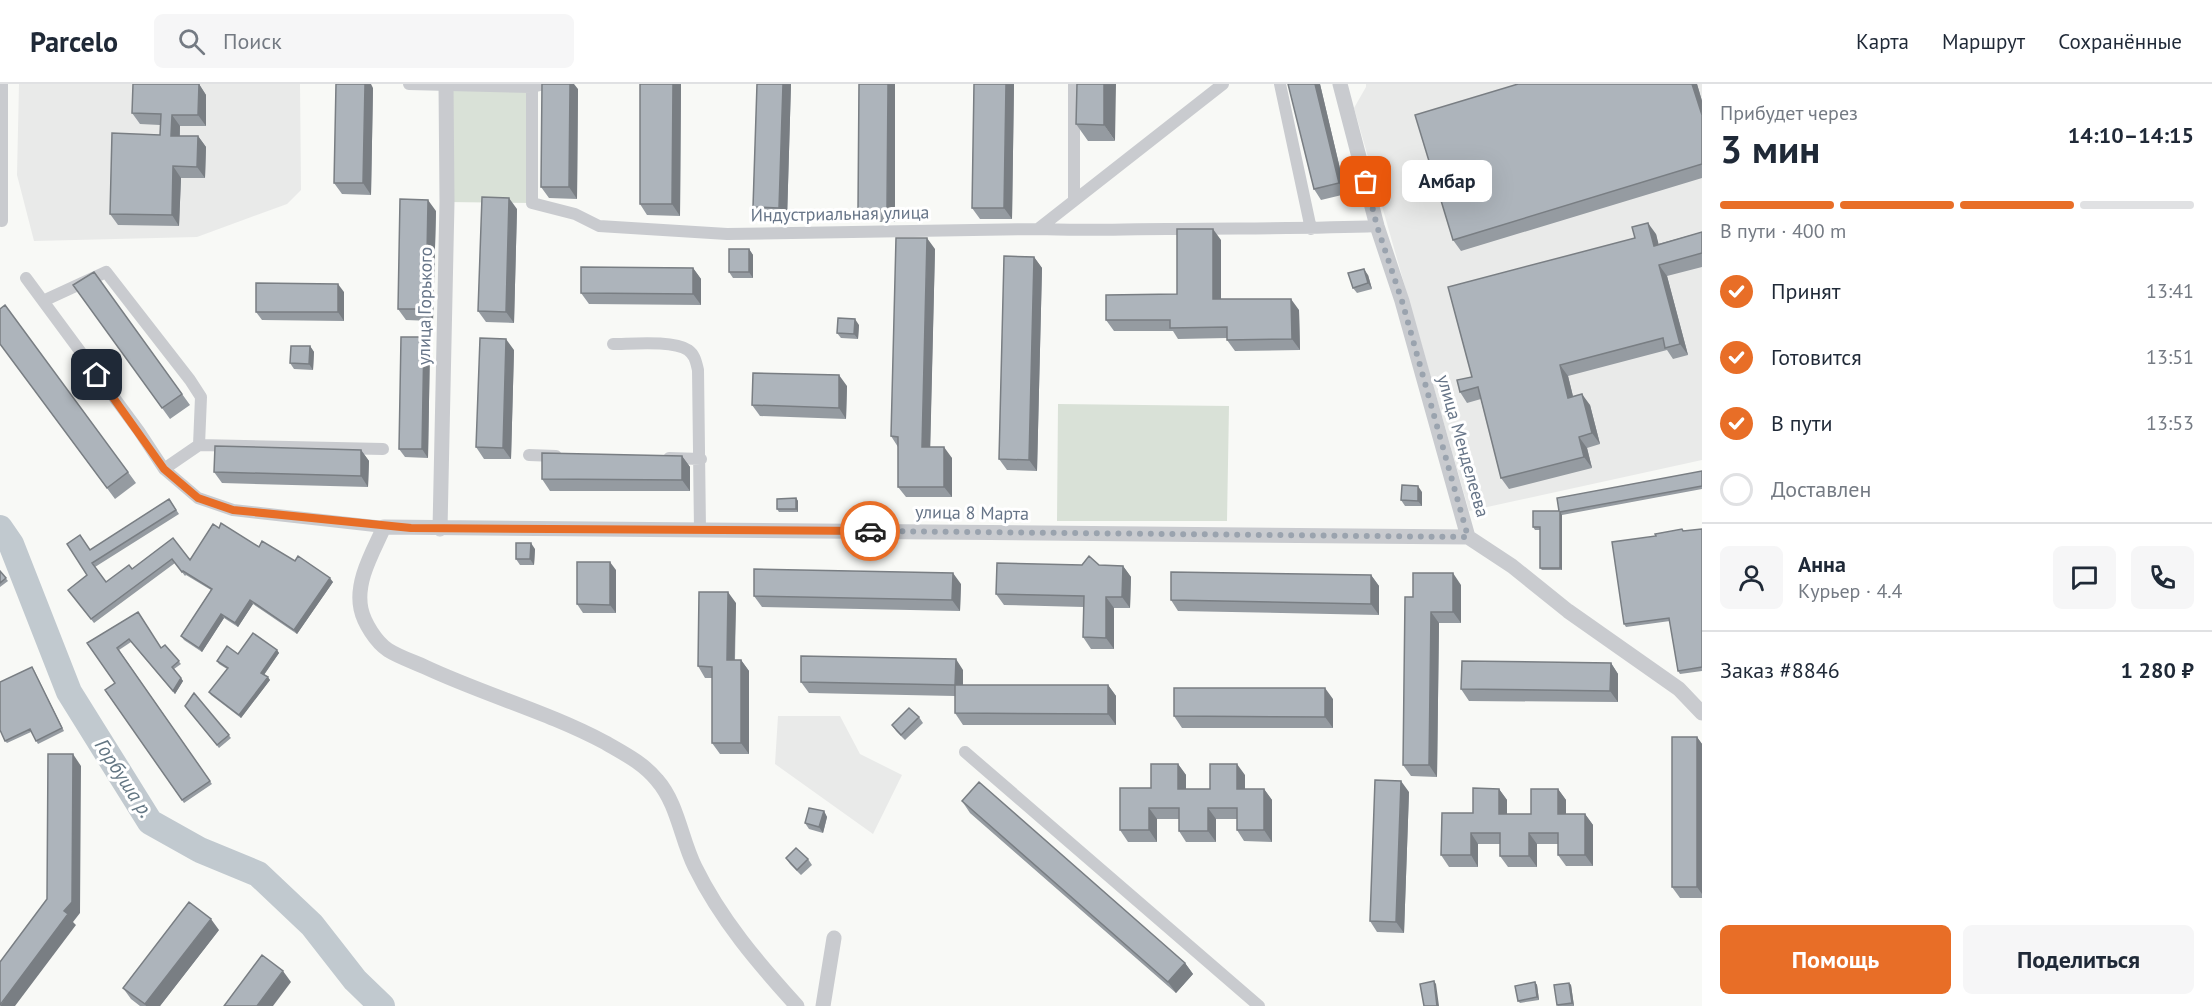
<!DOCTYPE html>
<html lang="ru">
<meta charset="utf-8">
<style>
:root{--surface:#fff;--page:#f6f6f7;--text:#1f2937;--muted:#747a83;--line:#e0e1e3;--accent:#e86e27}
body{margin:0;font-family:"PT Sans",sans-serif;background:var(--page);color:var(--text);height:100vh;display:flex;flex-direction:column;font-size:22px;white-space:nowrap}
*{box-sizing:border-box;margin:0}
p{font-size:20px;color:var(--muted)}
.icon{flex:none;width:33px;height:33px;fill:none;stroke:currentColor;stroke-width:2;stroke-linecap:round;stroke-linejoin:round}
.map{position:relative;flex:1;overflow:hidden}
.drawer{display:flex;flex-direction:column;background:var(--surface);width:510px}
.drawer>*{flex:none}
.pin{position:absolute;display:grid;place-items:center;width:51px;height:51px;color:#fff;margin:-26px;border-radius:12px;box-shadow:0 3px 9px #0006}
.courier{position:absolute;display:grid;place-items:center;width:60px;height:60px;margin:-30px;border:4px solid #e86e27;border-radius:50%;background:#fff;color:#222;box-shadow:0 2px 8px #0007}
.bubble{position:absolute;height:42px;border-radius:9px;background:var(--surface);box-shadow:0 6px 24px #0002;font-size:20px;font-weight:700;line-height:42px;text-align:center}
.summary em{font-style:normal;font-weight:700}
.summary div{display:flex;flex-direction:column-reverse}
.summary{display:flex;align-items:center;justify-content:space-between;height:102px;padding:0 18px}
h1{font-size:39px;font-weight:700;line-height:45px}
.bar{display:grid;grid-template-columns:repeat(4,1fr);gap:9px 6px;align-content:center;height:72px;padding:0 18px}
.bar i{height:8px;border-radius:4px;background:var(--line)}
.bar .on{background:var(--accent)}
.bar p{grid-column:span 4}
.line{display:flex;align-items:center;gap:15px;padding:0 18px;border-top:2px solid var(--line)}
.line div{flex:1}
.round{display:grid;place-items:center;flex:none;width:63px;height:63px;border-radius:9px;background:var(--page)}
ol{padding:0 18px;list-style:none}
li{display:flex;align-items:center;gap:18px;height:66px}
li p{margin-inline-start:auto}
li .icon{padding:6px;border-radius:50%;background:var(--accent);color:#fff;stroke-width:4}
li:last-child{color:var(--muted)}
li i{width:33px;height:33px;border:3px solid var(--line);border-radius:50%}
.button{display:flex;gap:12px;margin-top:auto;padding:12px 18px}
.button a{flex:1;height:69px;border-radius:9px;background:var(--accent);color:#fff;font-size:24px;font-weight:700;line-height:69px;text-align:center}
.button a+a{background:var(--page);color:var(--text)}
header{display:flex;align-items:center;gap:36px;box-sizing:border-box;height:84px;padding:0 30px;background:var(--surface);border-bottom:2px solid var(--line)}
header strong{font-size:28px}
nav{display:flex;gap:33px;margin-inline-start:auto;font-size:21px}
.search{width:420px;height:54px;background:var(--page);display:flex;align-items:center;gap:15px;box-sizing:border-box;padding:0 21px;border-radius:9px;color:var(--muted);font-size:22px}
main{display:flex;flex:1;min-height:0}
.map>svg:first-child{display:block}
.built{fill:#e9eae9}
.green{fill:#d9e1d7}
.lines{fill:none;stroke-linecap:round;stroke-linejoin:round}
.river{stroke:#c1c9cf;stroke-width:26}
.minor{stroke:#c9cbcf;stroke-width:12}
.tertiary{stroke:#c9cbcf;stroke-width:15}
.wall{fill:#959ba1}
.shaded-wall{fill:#797e83}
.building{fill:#adb4bb;stroke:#797e83;stroke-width:1.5}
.done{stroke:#9aa3ae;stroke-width:6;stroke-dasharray:0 10.8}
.route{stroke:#e86e27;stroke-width:8}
.labels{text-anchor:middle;stroke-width:6;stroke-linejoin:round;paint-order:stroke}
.street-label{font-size:18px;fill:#677588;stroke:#fff}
.water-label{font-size:20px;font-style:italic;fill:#637683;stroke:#fff}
</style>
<header>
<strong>Parcelo</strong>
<div class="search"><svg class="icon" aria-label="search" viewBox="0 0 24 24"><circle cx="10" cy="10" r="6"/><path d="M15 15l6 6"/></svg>Поиск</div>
<nav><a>Карта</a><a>Маршрут</a><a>Сохранённые</a></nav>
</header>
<main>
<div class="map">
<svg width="1702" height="922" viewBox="0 0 1702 922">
<rect width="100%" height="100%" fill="#f8f9f6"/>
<path class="built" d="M19,0H300L301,106L287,120L197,153L34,157L17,91Z
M1366,0H1702V376L1469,427L1354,24L1366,3Z
M778,632H840L860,670L902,691L873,750L775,680Z"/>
<path class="green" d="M446,2L532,3V119L447,118Z
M1058,320L1229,322L1227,437H1057Z"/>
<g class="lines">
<path class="river" d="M0,444L11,460L69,608L150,738L200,766L258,790L312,841L355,896L382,922"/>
<path class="minor" d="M409,0L532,3L544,0
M532,0V119L575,130L599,142L727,150L1038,145L1223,0
M1074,0V116
M1280,0L1311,145
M2,137V0
M1038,145C1081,147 1124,145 1167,145C1237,144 1307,145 1377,142
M26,194L139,347L164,385L198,414L233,426L384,443
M43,217L106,188L190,296L201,313L199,361
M613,260C631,260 673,256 688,266C695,271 696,278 698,286L700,446
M529,371L556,372
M669,374L701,375
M164,385L199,361L383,365
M965,668L1259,922"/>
<path class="tertiary" d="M1340,0L1377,142L1402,217L1468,453L1512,482L1568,527L1679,605L1702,629
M440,445L447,118L446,0
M797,922C758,879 721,836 695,783C681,755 678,720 657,696C643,679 625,670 606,659C548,628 485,611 425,583C414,578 399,573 388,566C376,558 364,539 361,525C355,497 373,468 384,443L1468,453
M823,922L834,854"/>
</g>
<path class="wall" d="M199,0L206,11V42H180V52H198L206,63L205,94H181L179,142L118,141L110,130L160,51V41L140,40L132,29Z
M640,0H681L680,132L647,131L640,120Z
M757,0H791L787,135L761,134L753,123Z
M859,0L895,138H866L858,126Z
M974,0H1014L1012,135H980L972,124Z
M1077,0L1115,57H1088L1076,40Z
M1288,0H1320L1346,110L1321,116L1314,105Z
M1518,0H1697L1702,17V94L1461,167L1453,156Z
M373,4L371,111L342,110L334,99Z
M578,5L577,115L549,114L541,103Z
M517,125L514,239L486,238L478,227Z
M436,127L433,237L406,236L398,225Z
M1702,148V183L1667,192L1688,271L1673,275L1667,266L1568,292L1573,312L1590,321L1600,360L1587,364L1592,384L1509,405L1501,394L1481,315L1467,319L1460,308L1472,293L1656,150L1658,160Z
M1221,156V215L1299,226L1300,266L1235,267L1227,256V254L1178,255L1173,247H1114L1106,236L1177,210Z
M749,165L753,171V194H733L729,188Z
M935,165L930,363L952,374V413H906L898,403V363L891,352Z
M1034,173L1042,184L1037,387L1007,386L999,375Z
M693,184L701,195V221L589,220L581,209Z
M94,188L190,321L170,335L73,201Z
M1368,191L1372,205L1357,209L1353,204Z
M344,208V237L262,236L256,228Z
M859,241L858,255L841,254L837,249Z
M424,253L430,261L428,374L405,373L399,365Z
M0,260L128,388L136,399L115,415Z
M310,262L314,268L313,286L294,285L290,279Z
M514,266L511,375H484L476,363Z
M847,302L846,335L760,332L752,321Z
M361,366L369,377L368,403L222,399L214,388Z
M682,372L690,383V407H550L542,395Z
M1702,387V405L1562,431V486H1542L1540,484V446H1535L1533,443L1559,427Z
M1422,408V422H1405L1401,416Z
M796,414L798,417V428H779L777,425Z
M169,415L179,430L95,483L106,498L132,485L173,454L190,476L219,444L259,463L295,477L333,498L297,550L253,520L238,543L224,534L202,568L184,556L181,552L211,506L186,491L185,492L175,479L94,539L68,506L87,491L90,466Z
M1682,445L1684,447L1702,445V587L1680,590L1678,587L1670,537L1626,543L1624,540Z
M535,465L534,481H520L516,475Z
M1099,481L1123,482L1131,493L1130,524H1114V565H1091L1083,553L1084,523L1004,521L996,510Z
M616,486V529H583L577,520Z
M0,487L8,497L0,503Z
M1371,491L1379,502V531L1178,527L1171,516Z
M961,500L960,527L762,523L754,512Z
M1461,501V539H1439L1437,693L1411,692L1403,681L1413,513Z
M736,519L735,576H741L749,587V670H720L712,659V594H705L698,582Z
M138,528L161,564L165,561L181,580L174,585L183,597L175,610L131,558L119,566L212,700L184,719L105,606L115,599L87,559Z
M277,566L279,569L264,591L270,596L241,634L211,611L209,608L227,585L219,580L217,577L238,570Z
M1611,579L1618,590V618L1469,617L1461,605Z
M34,586L64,647L38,660L31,648L7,659L5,657Z
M963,586V601H1108L1116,612V641H963L955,629V612L809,609L801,598Z
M194,609L231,654L219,664L185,622Z
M1333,615V644H1182L1174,632Z
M919,633L923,639L905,656L896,647L892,641Z
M1697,653L1702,660V814H1680L1672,803Z
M1178,680L1186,691V705H1210L1245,691V705H1264L1272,716V758L1244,757L1237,746V735H1216V758H1186L1179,747V735H1157V758H1128L1120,746L1151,704Z
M1499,705L1507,716V730H1531L1558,705L1566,716V730H1585L1593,741V782H1566L1558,771V760H1537V783H1508L1500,772V760H1478V783H1449L1441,771L1473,729Z
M1409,708L1404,849L1377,848L1370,837Z
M962,717L1185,879L1193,890L1176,909L970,729Z
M824,727L827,733L823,749L809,745L805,739Z
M786,774L808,775L812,781L801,791L790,780Z
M219,846L160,922H140L131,915L123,904Z
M1535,898L1537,901L1539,916L1520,919L1518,917Z
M1569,899L1571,901L1574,922H1558L1557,921Z"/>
<path class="shaded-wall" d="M199,0L206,11V42L198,31Z
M365,0H371L373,4L371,111L363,99Z
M570,0H574L578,5L577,115L569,103Z
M673,0H681L680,132L672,120Z
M783,0H791L787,135L779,124Z
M888,0H895V138L887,126Z
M1006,0H1014L1012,135L1004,124Z
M1104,0H1116L1115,57L1104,41Z
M1315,0H1320L1346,110L1339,99Z
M1692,0H1697L1702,17V31Z
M172,31L180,42L179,63L171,52Z
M198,52L206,63L205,94L197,83Z
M173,82L181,94L179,142L172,131Z
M509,114L517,125L514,239L506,228Z
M428,116L436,127L433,237L426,225Z
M1648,139L1656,150L1662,173L1654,162Z
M1213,145L1221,156V226L1213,215Z
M927,154L935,165L930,374L922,363Z
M749,165L753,171V194L749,188Z
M1034,173L1042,184L1037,387L1029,376Z
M1659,181L1667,192L1688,271L1680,260Z
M693,184L701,195V221L693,210Z
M1364,185L1368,191L1372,205L1368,199Z
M338,200L344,208V237L338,228Z
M1291,215L1299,226L1300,266L1292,255Z
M855,235L859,241L858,255L854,250Z
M424,253L430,261L428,374L422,365Z
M506,255L514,266L511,375L503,364Z
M310,262L314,268L313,286L309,280Z
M1560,281L1568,292L1576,325L1568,314Z
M839,291L847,302L846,335L839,324Z
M1582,310L1590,321L1600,360L1592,349Z
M1579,353L1587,364L1592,384L1584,373Z
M944,363L952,374V413L944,403Z
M361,366L369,377L368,403L361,392Z
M682,372L690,383V407L682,396Z
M1418,402L1422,408V422L1418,417Z
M796,414L798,417V428L796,425Z
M1560,428L1562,431V486L1560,484Z
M531,459L535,465L534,481L530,475Z
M610,478L616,486V529L610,521Z
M1123,482L1131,493L1130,524L1122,513Z
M953,489L961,500L960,527L952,516Z
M1453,489L1461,501V539L1453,528Z
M1371,491L1379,502V531L1371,520Z
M330,494L333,498L297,550L294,546Z
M728,508L736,519L734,587L727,576Z
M1106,513L1114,524V565L1106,554Z
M250,516L253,520L238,543L235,539Z
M1431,528L1439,539L1437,693L1429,681Z
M221,530L224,534L202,568L199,564Z
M277,566L279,569L263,592L261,589Z
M956,575L963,586V612L955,601Z
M741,576L749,587V670L741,659Z
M1611,579L1618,590V618L1610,607Z
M268,593L270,596L241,634L239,631Z
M181,594L183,597L175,610L173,607Z
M1108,601L1116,612V641L1108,630Z
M1325,604L1333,615V644L1325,633Z
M1697,653L1702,660V810L1697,803Z
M73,670L81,682L80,829L73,838L76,841L15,922H0L64,827Z
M1178,680L1186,691V716L1178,705Z
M1237,680L1245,691V716L1237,705Z
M1401,697L1409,708L1404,849L1396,838Z
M1264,705L1272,716V758L1264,746Z
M1499,705L1507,716V741L1499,730Z
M1558,705L1566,716V741L1558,730Z
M1149,724L1157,735V758L1149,746Z
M1208,724L1216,735V758L1208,747Z
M824,727L827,733L823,749L819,743Z
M1585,730L1593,741V782L1585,771Z
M1471,749L1478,760V783L1471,771Z
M1529,749L1537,760V783L1529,772Z
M211,835L219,846L160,922H146L145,920Z
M1185,879L1193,890L1176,909L1168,898Z
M283,887L291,898L273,922H257Z
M1434,897L1436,900L1439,922H1437Z
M1535,898L1537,901L1539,916L1537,913Z
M1569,899L1571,901L1574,922L1572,919Z"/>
<path class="building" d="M133,0H199L198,31H172L171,52H198L197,83L173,82L172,131L110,130L112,49L160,51L161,30L132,29Z
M336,0H365L363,99H334Z
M542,0H570L569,103H541Z
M640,0H673L672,120H640Z
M757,0H783L779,124L753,123Z
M859,0H888L887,126H858Z
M974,0H1006L1004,124H972Z
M1077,0H1104V41L1076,40Z
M1288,0H1315L1339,99L1314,105Z
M1518,0H1692L1702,31V80L1453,156L1415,31Z
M482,113L509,114L506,228L478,227Z
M400,115L428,116L426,225H398Z
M1648,139L1654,162L1702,148V169L1659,181L1680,260L1665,264L1663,254L1560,281L1568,314L1582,310L1592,349L1579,353L1584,373L1501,394L1478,303L1460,308L1457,296L1472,293L1448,203L1635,154L1632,143Z
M1177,145H1213V215H1291L1292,255L1227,256V243L1170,244V236H1106V211L1177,210Z
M896,154H927L922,363H944V403H898V353L891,352Z
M729,165H749V188H729Z
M1004,172L1034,173L1029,376L999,375Z
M581,183L693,184V210L581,209Z
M1364,185L1368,199L1353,204L1348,189Z
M94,188L182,310L162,324L73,201Z
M256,199L338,200V228H256Z
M5,221L128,388L107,404L0,260V225Z
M838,234L855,235L854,250L837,249Z
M401,253H424L422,365H399Z
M480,254L506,255L503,364L476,363Z
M291,262H310L309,280L290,279Z
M753,289L839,291V324L752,321Z
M215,362L361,366V392L214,388Z
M542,369L682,372V396L542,395Z
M1702,387V402L1560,428V484H1540V443H1533V427H1559L1557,414Z
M1402,401L1418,402V417L1401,416Z
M796,414V425H777V415Z
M169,415L176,426L92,479L106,498L129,481L132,485L173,454L190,476L213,440L219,444L221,439L259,463L262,457L295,477L298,472L330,494L294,546L250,516L235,539L221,530L199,564L181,552L212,505L183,487L182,488L172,475L91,535L68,506L87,491L67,460L80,451L90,466Z
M1682,445L1683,447L1702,445V583L1678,587L1669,534L1624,540L1612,458L1656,452L1655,450Z
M516,459H531L530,475H516Z
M1089,472L1099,481L1123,482L1122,513H1106V554L1083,553L1084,512L996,510L997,479L1082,481Z
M577,478H610V521L577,520Z
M754,485L953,489L952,516L754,512Z
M0,487L6,494L0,499Z
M1171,488L1371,491V520L1171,516Z
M1413,489H1453V528H1431L1429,681H1403L1405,513H1413Z
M699,508H728L727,576H741V659H712V583L698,582Z
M138,528L161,564L165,561L179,577L172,583L181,594L173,607L129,555L117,564L210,697L182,716L105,606L115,599L87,559Z
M253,549L277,566L261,589L268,593L239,631L209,608L228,584L217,577L227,562L238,570Z
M801,572L956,575L955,601L801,598Z
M1462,577L1611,579L1610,607L1461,605Z
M32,583L62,644L36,657L30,645L5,657L0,646V598Z
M955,601H1108V630L955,629Z
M1174,604H1325V633L1174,632Z
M194,609L229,651L217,661L185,622Z
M909,624L919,633L901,651L892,641Z
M1672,653H1697V803H1672Z
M48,670H73L72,818L64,827L68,830L0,921V878L47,815Z
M1151,680H1178V705H1210V680H1237V705H1264V746H1237V724H1208V747H1179V724H1149V746H1120V704H1151Z
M1375,696L1401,697L1396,838L1370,837Z
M979,698L1185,879L1168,898L962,717Z
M1473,704L1499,705V730H1531V705H1558V730H1585V771H1558V749H1529V772H1500V749H1471V771H1441L1442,729H1473Z
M809,724L824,727L819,743L805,739Z
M796,764L808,775L797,786L786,774Z
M189,818L211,835L145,920L123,904Z
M262,871L283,887L257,922H224Z
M1434,897L1437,922H1424L1420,900Z
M1535,898L1537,913L1518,917L1515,902Z
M1569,899L1572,919L1557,921L1554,901Z"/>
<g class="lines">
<path class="done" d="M870,447L1468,453L1402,217L1377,142L1366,98"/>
<path class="route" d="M97,291L164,385L198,414L233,426L411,444L870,447"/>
</g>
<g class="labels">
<g class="street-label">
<text transform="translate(840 130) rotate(-1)" y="6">Индустриальная улица</text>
<text transform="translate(425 222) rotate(-89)" y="6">улица Горького</text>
<text transform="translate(1463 362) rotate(74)" y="6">улица Менделеева</text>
<text transform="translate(972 429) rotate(1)" y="6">улица 8 Марта</text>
</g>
<g class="water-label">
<text transform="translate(124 694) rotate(57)" y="7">Горбуша р.</text>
</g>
</g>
</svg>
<div class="pin" style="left:1366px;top:98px;background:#ea580c"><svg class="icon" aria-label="bag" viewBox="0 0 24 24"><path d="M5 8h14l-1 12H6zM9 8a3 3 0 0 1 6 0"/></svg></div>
<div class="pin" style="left:97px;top:291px;background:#1f2937"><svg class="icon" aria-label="home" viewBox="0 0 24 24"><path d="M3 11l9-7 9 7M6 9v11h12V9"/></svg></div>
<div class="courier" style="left:870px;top:447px"><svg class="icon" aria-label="car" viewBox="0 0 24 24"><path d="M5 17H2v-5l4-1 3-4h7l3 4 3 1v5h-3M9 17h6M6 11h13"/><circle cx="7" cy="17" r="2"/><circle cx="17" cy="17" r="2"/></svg></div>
<div class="bubble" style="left:1402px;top:76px;width:90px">Амбар</div>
</div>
<section class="drawer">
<div class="summary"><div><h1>3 мин</h1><p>Прибудет через</p></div><em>14:10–14:15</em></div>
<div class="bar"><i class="on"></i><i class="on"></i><i class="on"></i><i></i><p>В пути · 400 m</p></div>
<ol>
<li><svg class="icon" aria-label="check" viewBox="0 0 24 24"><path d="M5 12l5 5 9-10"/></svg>Принят<p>13:41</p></li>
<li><svg class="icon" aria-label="check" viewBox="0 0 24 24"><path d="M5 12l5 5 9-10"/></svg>Готовится<p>13:51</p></li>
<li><svg class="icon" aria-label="check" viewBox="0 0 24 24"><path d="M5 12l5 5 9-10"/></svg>В пути<p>13:53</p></li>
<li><i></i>Доставлен</li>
</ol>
<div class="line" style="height:108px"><a class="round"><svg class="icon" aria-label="person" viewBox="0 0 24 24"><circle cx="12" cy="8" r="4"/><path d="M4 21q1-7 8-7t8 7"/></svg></a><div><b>Анна</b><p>Курьер · 4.4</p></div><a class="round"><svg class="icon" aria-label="chat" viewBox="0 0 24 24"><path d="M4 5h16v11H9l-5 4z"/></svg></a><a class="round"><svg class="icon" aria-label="phone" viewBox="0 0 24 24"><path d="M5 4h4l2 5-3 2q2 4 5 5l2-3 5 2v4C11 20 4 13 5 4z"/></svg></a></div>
<div class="line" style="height:78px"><div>Заказ #8846</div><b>1 280 ₽</b></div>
<div class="button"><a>Помощь</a><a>Поделиться</a></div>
</section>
</main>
